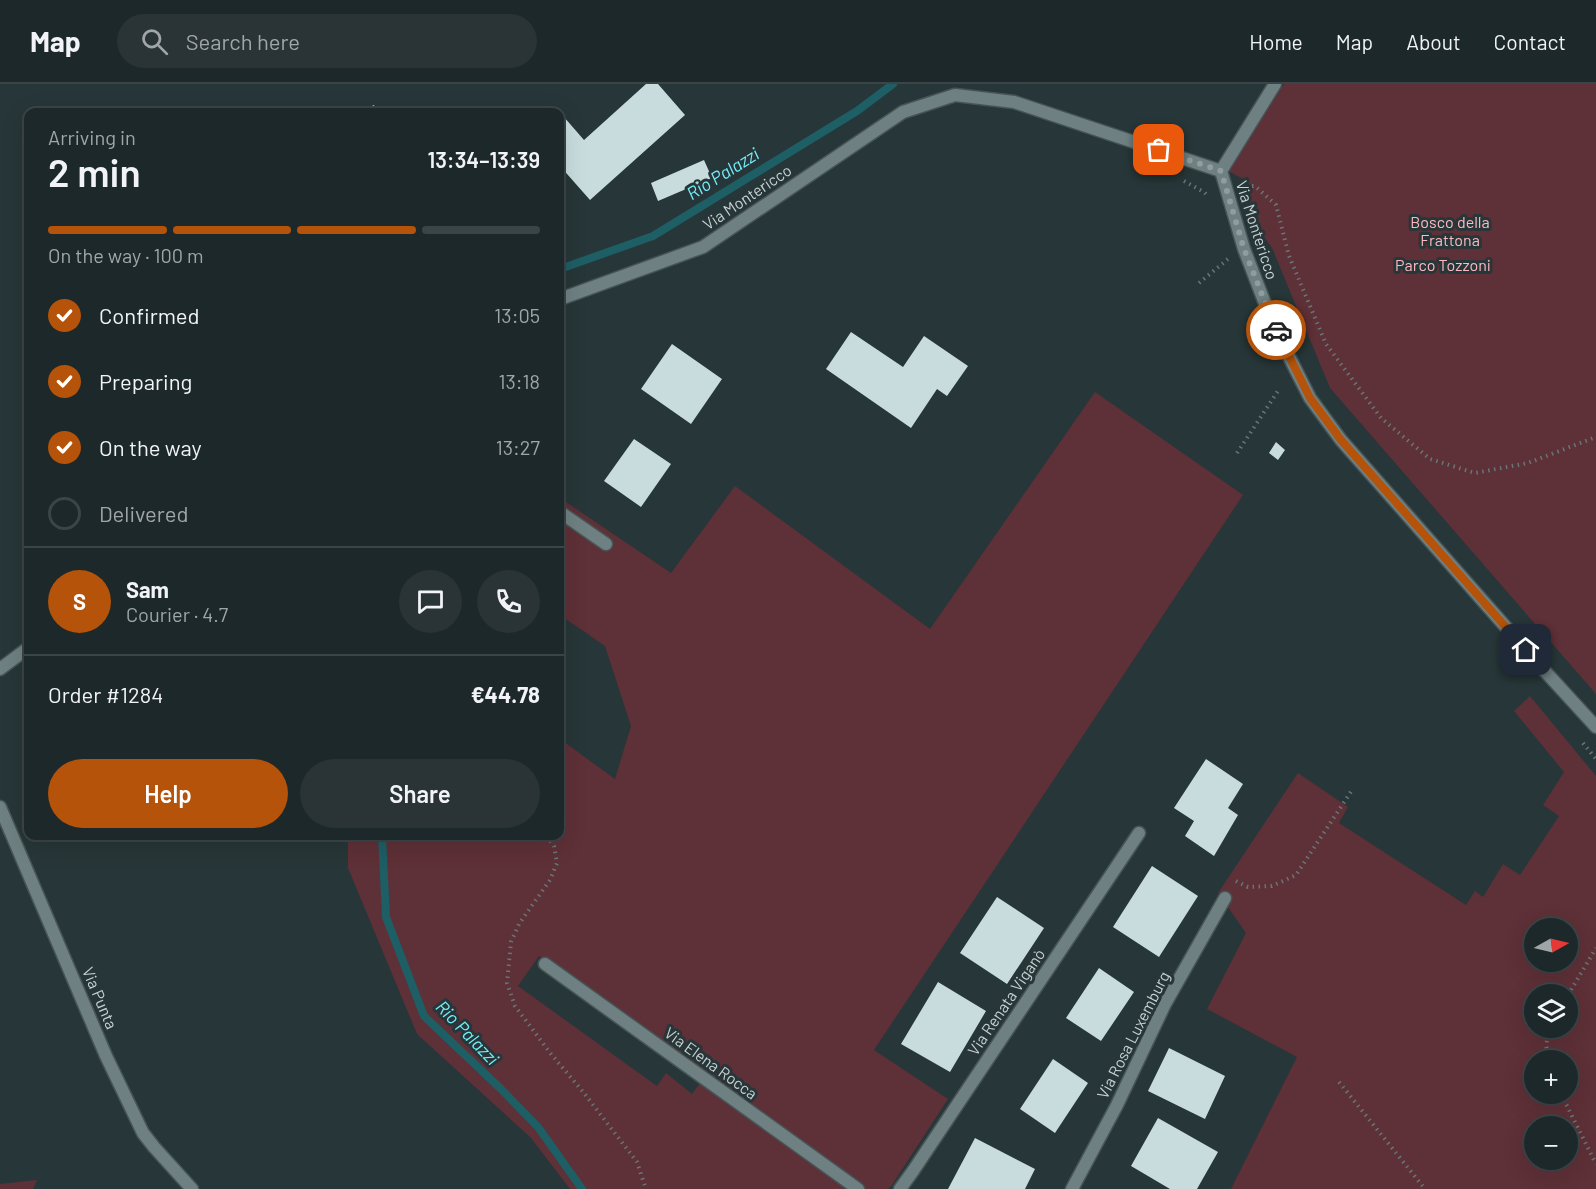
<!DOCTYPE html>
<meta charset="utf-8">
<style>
:root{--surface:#1d282a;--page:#2a3436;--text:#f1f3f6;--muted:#a0a6a8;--line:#3b4447;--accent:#b45309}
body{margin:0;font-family:Barlow,sans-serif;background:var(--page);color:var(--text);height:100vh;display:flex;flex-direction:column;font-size:22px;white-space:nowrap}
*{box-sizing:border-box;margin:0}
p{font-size:20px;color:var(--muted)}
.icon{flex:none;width:33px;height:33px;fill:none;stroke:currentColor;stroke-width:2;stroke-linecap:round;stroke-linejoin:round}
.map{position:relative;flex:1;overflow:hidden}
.panel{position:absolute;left:24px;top:24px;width:540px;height:732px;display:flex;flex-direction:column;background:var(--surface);border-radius:12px;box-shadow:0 6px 24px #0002,0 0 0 2px var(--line)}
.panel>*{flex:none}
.needle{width:39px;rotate:82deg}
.tools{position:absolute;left:1524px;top:834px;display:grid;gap:12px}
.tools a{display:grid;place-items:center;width:54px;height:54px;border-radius:50%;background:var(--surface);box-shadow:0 6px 24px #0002,0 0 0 2px var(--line);font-size:30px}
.pin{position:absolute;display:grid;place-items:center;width:51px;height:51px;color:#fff;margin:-26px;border-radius:12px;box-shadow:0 3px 9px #0006}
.courier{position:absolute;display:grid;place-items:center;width:60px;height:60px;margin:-30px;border:4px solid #b45309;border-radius:50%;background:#fff;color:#222;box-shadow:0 2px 8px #0007}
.head em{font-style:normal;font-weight:600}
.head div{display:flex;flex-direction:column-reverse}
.head{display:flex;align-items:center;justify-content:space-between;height:102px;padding:0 24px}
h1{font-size:39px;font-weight:600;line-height:45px}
.bar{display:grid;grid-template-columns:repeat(4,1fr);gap:9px 6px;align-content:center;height:72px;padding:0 24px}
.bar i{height:8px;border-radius:4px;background:var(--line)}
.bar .on{background:var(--accent)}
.bar p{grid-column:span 4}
.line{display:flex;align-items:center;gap:15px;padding:0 24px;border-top:2px solid var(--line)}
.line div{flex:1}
.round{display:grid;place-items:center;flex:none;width:63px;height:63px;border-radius:32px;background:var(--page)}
ol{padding:0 24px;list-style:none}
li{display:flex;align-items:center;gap:18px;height:66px}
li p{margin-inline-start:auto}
li .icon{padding:6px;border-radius:50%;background:var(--accent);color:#fff;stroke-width:4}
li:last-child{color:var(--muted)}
li i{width:33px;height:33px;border:3px solid var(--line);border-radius:50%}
.cta{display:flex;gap:12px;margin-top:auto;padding:12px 24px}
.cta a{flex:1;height:69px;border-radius:36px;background:var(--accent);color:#fff;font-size:24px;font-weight:600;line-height:69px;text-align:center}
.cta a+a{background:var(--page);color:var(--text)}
header{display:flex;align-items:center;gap:36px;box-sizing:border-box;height:84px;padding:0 30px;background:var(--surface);border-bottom:2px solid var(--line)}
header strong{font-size:28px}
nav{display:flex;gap:33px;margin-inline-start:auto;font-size:21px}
.search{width:420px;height:54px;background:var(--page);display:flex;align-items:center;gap:15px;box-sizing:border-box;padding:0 21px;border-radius:33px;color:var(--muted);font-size:22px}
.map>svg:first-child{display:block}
.green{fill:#5e3037;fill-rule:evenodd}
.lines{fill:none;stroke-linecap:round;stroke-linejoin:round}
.stream{stroke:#1e5e65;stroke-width:8}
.building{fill:#c8dcde}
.service-casing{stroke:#475455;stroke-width:15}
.minor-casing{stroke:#475455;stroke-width:15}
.path{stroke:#697577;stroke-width:4;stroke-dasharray:1.5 4.5;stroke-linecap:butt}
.service{stroke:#6e8082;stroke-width:12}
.minor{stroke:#6e8082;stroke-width:12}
.done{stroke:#919c9d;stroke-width:6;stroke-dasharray:0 10.8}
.route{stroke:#b45309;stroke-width:8}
.labels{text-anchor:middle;stroke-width:6;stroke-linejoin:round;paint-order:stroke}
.street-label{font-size:16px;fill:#cad3d4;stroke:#273638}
.park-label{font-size:16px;fill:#ffb8c0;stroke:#273638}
.water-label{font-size:18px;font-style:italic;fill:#75eefb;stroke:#273638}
</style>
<header>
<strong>Map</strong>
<div class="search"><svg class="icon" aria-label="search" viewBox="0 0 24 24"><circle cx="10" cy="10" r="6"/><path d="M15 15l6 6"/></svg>Search here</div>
<nav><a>Home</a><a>Map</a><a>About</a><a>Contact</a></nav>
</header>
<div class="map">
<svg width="1596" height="1105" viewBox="0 0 1596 1105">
<rect width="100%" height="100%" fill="#273638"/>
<path class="green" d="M1284,0H1596V610L1330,304L1272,164L1246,129L1245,96L1228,87Z
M1095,308L1243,411L874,966L948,1015L892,1101L888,1105H570L531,1054L417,950L348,784V752H560V655L615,695L631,642L605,562L560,531V414L671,489L735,402L930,545ZM539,872L706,991L692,1010L666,989L657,1002L518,902Z
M1530,612L1596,692V1105H1231L1297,973L1207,925L1246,849L1218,809L1298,689L1348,723L1339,739L1466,821L1475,807L1483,813L1503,780L1520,791L1559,732L1543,721L1564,688L1514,627ZM1534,844H1568V878H1534ZM1534,910H1568V944H1534ZM1534,976H1568V1010H1534ZM1534,1042H1568V1076H1534Z
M37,1096L33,1105H0V1100Z"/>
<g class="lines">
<path class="stream" d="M560,185L653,152L857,27L893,0
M382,752L386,833L424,932L501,1005L538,1043L582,1105"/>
</g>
<path class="building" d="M646,0H658L685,31L590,116L560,82V28H553L557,25L584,56Z
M373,21L386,28H369Z
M704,76L712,94L658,117L651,99Z
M851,248L903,283L924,252L968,282L947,312L937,305L911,344L826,285Z
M672,260L722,295L691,340L641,305Z
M634,355L671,380L641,423L604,397Z
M1276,358L1285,366L1278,376L1269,369Z
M1206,675L1243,700L1228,724L1238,731L1214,772L1185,752L1194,737L1174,724Z
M1152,782L1198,812L1159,873L1113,843Z
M997,813L1044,844L1007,900L960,869Z
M1099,884L1134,908L1101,957L1066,934Z
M938,898L986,927L950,988L901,960Z
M1169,964L1225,992L1205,1035L1148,1007Z
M1053,975L1088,999L1055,1049L1020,1025Z
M1158,1034L1218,1068L1197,1105H1170L1131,1082Z
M975,1054L1035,1085L1025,1105H948Z"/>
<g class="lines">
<defs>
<path id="service" d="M560,428L606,460"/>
<path id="minor" d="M1221,87L1275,0
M560,215L703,163L903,28L955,11L1014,18L1221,87L1244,165L1274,243L1310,314L1341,356L1542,584L1596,643
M0,585L28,564
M0,723L106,972L143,1049L154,1063L192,1105
M545,880L858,1105
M900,1105L913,1087L1139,749
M1072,1105L1117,1021L1165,920L1225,814"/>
</defs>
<use href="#service" class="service-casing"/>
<use href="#minor" class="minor-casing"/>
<path class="path" d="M1184,97L1204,108L1208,112
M1246,102H1255L1276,121L1289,172L1326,260L1381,334L1430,375L1475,389L1528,379L1596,353
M1199,199L1228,175
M1237,369L1280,304
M1583,659L1596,675
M547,752L554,762L557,779L550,796L519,840L511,858L507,899L515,922L551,970L584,1009L637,1078L646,1105
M1236,797L1248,803L1272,802L1296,791L1352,706
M1568,911L1596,864
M1549,976L1546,961L1550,944
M1339,998L1425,1105
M1561,1010L1596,1080"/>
<use href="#service" class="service"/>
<use href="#minor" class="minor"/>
</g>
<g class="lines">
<path class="done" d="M1159,66L1221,87L1244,165L1276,246"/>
<path class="route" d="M1276,246L1310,314L1341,356L1526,566"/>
</g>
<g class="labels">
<g class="street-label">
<text transform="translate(747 113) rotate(-34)" y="6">Via Montericco</text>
<text transform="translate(1257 146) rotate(72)" y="6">Via Montericco</text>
<text transform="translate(100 914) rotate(67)" y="6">Via Punta</text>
<text transform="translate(1006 918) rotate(-56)" y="6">Via Renata Viganò</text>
<text transform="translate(1133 951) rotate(-63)" y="6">Via Rosa Luxemburg</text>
<text transform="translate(711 979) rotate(36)" y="6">Via Elena Rocca</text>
</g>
<g class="park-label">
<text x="1450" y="144">Bosco della<tspan x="1450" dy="18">Frattona</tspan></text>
<text x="1443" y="187">Parco Tozzoni</text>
</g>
<g class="water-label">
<text transform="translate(723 90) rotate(-32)" y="6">Rio Palazzi</text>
<text transform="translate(467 949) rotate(46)" y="6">Rio Palazzi</text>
</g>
</g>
</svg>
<div class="tools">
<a><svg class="needle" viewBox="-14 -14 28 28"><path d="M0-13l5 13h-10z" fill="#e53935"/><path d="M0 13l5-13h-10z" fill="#a0a6a8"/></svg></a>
<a><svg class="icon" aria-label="layers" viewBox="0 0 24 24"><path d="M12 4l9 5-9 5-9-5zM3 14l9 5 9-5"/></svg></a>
<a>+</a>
<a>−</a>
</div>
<div class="pin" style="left:1159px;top:66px;background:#ea580c"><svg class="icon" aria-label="bag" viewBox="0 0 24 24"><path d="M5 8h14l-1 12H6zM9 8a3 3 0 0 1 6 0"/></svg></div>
<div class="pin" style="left:1526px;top:566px;background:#1f2937"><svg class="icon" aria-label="home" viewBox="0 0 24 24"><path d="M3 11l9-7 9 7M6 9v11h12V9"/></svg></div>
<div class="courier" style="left:1276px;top:246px"><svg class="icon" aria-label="car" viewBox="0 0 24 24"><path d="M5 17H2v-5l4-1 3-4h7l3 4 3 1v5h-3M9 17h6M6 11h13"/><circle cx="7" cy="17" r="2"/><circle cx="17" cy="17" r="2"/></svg></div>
<section class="panel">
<div class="head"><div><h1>2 min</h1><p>Arriving in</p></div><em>13:34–13:39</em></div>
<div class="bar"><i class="on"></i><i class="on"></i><i class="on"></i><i></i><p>On the way · 100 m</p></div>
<ol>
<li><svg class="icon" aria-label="check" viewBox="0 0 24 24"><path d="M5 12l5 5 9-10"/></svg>Confirmed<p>13:05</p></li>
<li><svg class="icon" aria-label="check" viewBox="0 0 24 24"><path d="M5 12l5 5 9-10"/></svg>Preparing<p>13:18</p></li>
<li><svg class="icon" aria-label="check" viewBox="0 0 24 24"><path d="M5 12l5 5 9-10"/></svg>On the way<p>13:27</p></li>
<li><i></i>Delivered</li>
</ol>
<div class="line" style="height:108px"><b class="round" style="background:var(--accent);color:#fff">S</b><div><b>Sam</b><p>Courier · 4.7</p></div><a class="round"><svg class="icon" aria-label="chat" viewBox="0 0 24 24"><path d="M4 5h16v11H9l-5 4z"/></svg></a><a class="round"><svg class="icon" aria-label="phone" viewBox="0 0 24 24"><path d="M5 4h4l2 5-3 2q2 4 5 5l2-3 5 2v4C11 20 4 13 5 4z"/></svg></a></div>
<div class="line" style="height:78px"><div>Order #1284</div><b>€44.78</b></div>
<div class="cta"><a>Help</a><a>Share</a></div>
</section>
</div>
